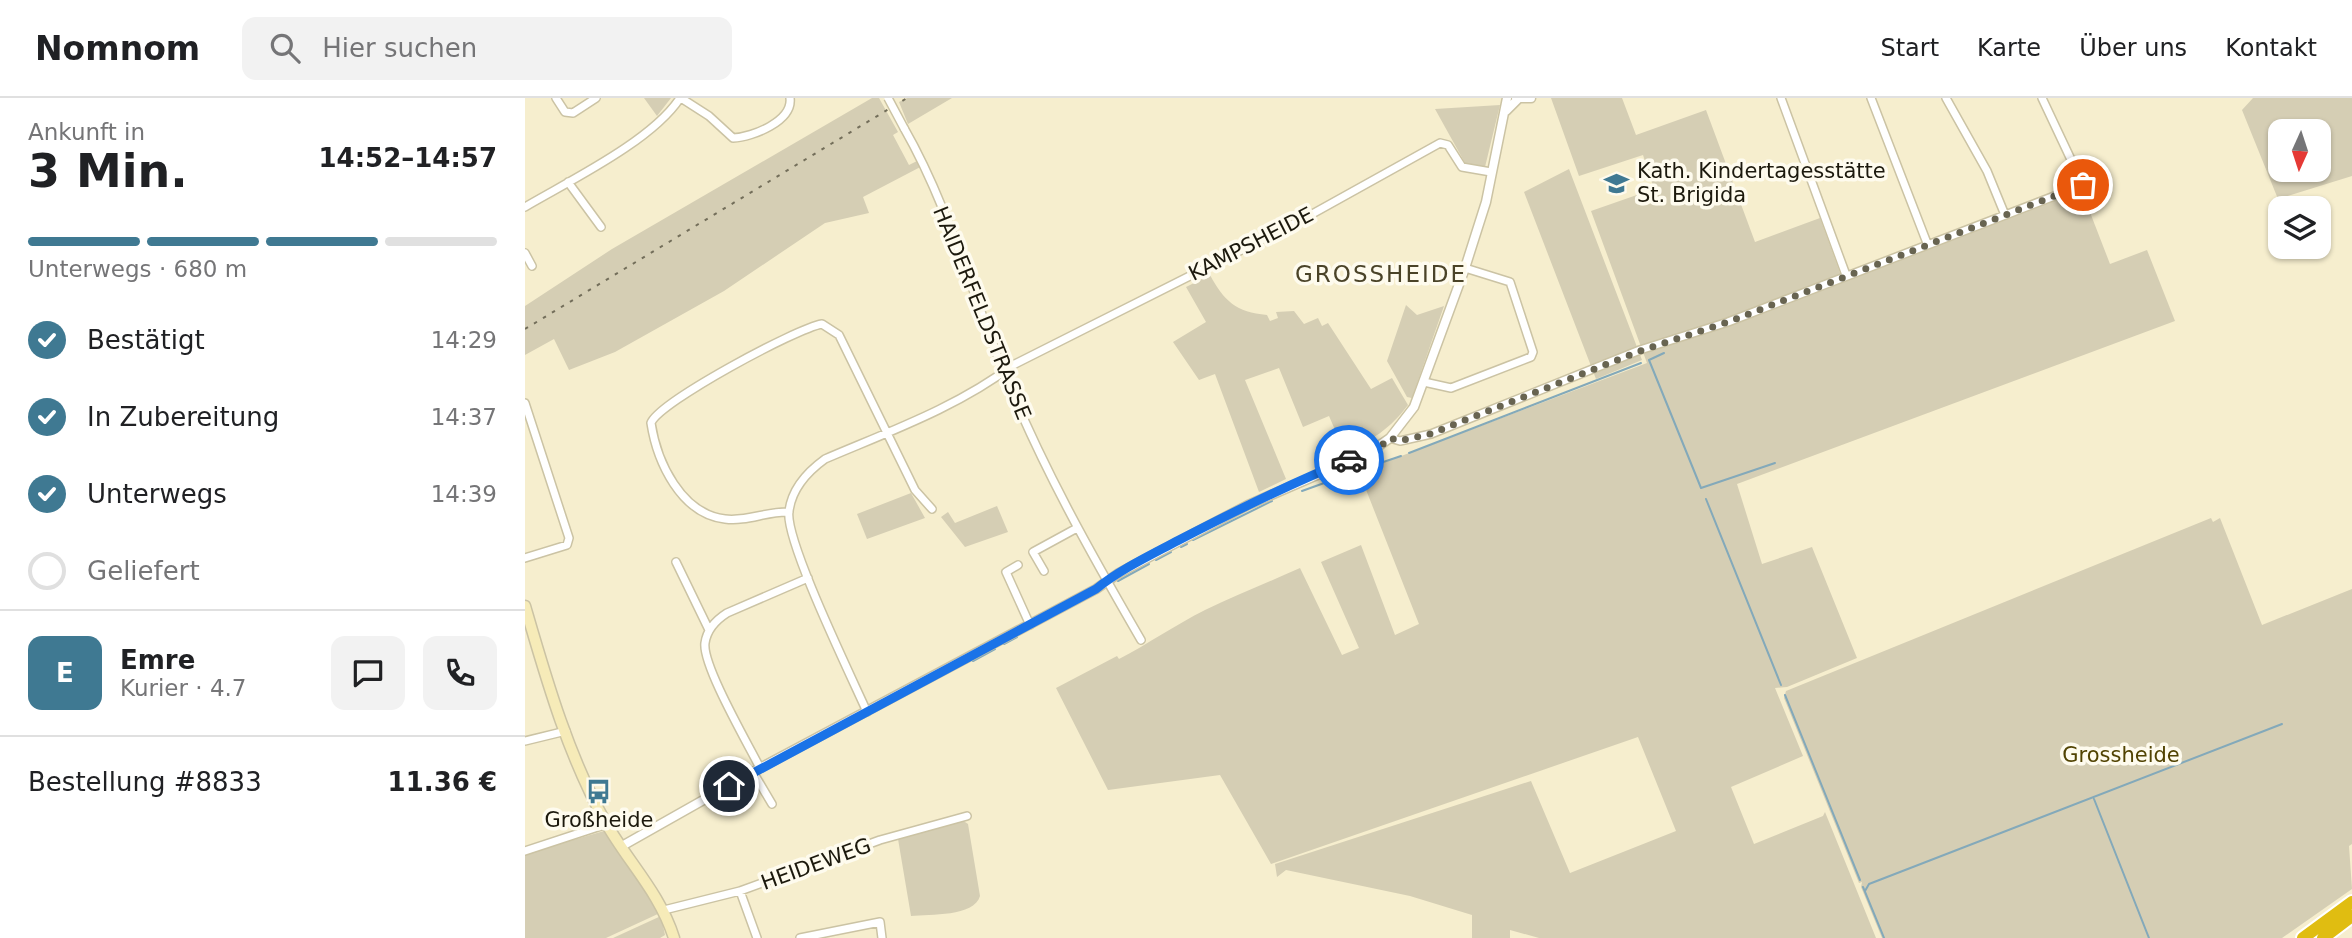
<!DOCTYPE html>
<html lang="de">
<meta charset="utf-8">
<style>
:root{--surface:#fff;--page:#f2f2f2;--text:#202124;--muted:#757577;--line:#e0e0e0;--accent:#3f7992}
body{margin:0;font-family:"DejaVu Sans",sans-serif;background:var(--page);color:var(--text);height:100vh;display:flex;flex-direction:column;font-size:26px;white-space:nowrap}
*{box-sizing:border-box;margin:0}
p{font-size:23px;color:var(--muted)}
.icon{flex:none;width:38px;height:38px;fill:none;stroke:currentColor;stroke-width:2;stroke-linecap:round;stroke-linejoin:round}
.map{position:relative;flex:1;overflow:hidden}
.drawer{display:flex;flex-direction:column;background:var(--surface);width:525px}
.drawer>*{flex:none}
.needle{width:46px;rotate:183deg}
.fabs{position:absolute;left:1743px;top:21px;display:grid;gap:14px}
.fabs a{display:grid;place-items:center;width:63px;height:63px;border-radius:14px;background:var(--surface);box-shadow:0 2px 5px #0004;font-size:35px}
.pin{position:absolute;display:grid;place-items:center;width:60px;height:60px;color:#fff;margin:-30px;border:4px solid #fff;border-radius:50%;box-shadow:0 2px 7px #0007}
.courier{position:absolute;display:grid;place-items:center;width:70px;height:70px;margin:-35px;border:5px solid #1a73e8;border-radius:50%;background:#fff;color:#222;box-shadow:0 2px 9px #0007}
.headline em{font-style:normal;font-weight:800}
.headline div{display:flex;flex-direction:column-reverse}
.headline{display:flex;align-items:center;justify-content:space-between;height:119px;padding:0 28px}
h1{font-size:46px;font-weight:800;line-height:52px}
.bar{display:grid;grid-template-columns:repeat(4,1fr);gap:10px 7px;align-content:center;height:84px;padding:0 28px}
.bar i{height:9px;border-radius:5px;background:var(--line)}
.bar .on{background:var(--accent)}
.bar p{grid-column:span 4}
.line{display:flex;align-items:center;gap:18px;padding:0 28px;border-top:2px solid var(--line)}
.line div{flex:1}
.round{display:grid;place-items:center;flex:none;width:74px;height:74px;border-radius:14px;background:var(--page)}
ol{padding:0 28px;list-style:none}
li{display:flex;align-items:center;gap:21px;height:77px}
li p{margin-inline-start:auto}
li .icon{padding:7px;border-radius:50%;background:var(--accent);color:#fff;stroke-width:4}
li:last-child{color:var(--muted)}
li i{width:38px;height:38px;border:4px solid var(--line);border-radius:50%}
header{display:flex;align-items:center;gap:42px;box-sizing:border-box;height:98px;padding:0 35px;background:var(--surface);border-bottom:2px solid var(--line)}
header strong{font-size:33px}
nav{display:flex;gap:38px;margin-inline-start:auto;font-size:24px}
.search{width:490px;height:63px;background:var(--page);display:flex;align-items:center;gap:18px;box-sizing:border-box;padding:0 24px;border-radius:14px;color:var(--muted);font-size:26px}
main{display:flex;flex:1;min-height:0}
.map>svg:first-child{display:block}
.green{fill:#d5ceb4;fill-rule:evenodd}
.lines{fill:none;stroke-linecap:round;stroke-linejoin:round}
.stream{stroke:#83a9ba;stroke-width:2}
.minor-casing{stroke:#cbc3a4;stroke-width:10}
.tertiary-casing{stroke:#cbc3a4;stroke-width:11}
.secondary-casing{stroke:#cbc3a4;stroke-width:13}
.motorway-casing{stroke:#fff;stroke-width:16}
.minor{stroke:#fff;stroke-width:7}
.tertiary{stroke:#fff;stroke-width:8}
.secondary{stroke:#f6ebb8;stroke-width:10}
.motorway{stroke:#e0bd11;stroke-width:12}
.rail{stroke:#736e5a;stroke-width:2;stroke-dasharray:3.5 7;stroke-linecap:butt}
.minor-bridge-casing{stroke:#cbc3a4;stroke-width:10;stroke-linecap:butt}
.minor-bridge{stroke:#fff;stroke-width:7}
.done{stroke:#686451;stroke-width:7;stroke-dasharray:0 12.6}
.route{stroke:#1a73e8;stroke-width:9}
.labels{text-anchor:middle;stroke-width:7;stroke-linejoin:round;paint-order:stroke}
.poi-label{font-size:21px;fill:#1c190d;stroke:#fefbee;text-anchor:start}
.street-label{font-size:21px;fill:#1c190d;stroke:#fefbee}
.park-label{font-size:21px;fill:#514302;stroke:#fefbee}
.neighbourhood-label{font-size:23px;letter-spacing:2px;fill:#4a4328;stroke:#fefbee}
</style>
<header>
<strong>Nomnom</strong>
<div class="search"><svg class="icon" aria-label="search" viewBox="0 0 24 24"><circle cx="10" cy="10" r="6"/><path d="M15 15l6 6"/></svg>Hier suchen</div>
<nav><a>Start</a><a>Karte</a><a>Über uns</a><a>Kontakt</a></nav>
</header>
<main>
<section class="drawer">
<div class="headline"><div><h1>3 Min.</h1><p>Ankunft in</p></div><em>14:52–14:57</em></div>
<div class="bar"><i class="on"></i><i class="on"></i><i class="on"></i><i></i><p>Unterwegs · 680 m</p></div>
<ol>
<li><svg class="icon" aria-label="check" viewBox="0 0 24 24"><path d="M5 12l5 5 9-10"/></svg>Bestätigt<p>14:29</p></li>
<li><svg class="icon" aria-label="check" viewBox="0 0 24 24"><path d="M5 12l5 5 9-10"/></svg>In Zubereitung<p>14:37</p></li>
<li><svg class="icon" aria-label="check" viewBox="0 0 24 24"><path d="M5 12l5 5 9-10"/></svg>Unterwegs<p>14:39</p></li>
<li><i></i>Geliefert</li>
</ol>
<div class="line" style="height:126px"><b class="round" style="background:var(--accent);color:#fff">E</b><div><b>Emre</b><p>Kurier · 4.7</p></div><a class="round"><svg class="icon" aria-label="chat" viewBox="0 0 24 24"><path d="M4 5h16v11H9l-5 4z"/></svg></a><a class="round"><svg class="icon" aria-label="phone" viewBox="0 0 24 24"><path d="M5 4h4l2 5-3 2q2 4 5 5l2-3 5 2v4C11 20 4 13 5 4z"/></svg></a></div>
<div class="line" style="height:91px"><div>Bestellung #8833</div><b>11.36 €</b></div>
</section>
<div class="map">
<svg width="1827" height="840" viewBox="0 0 1827 840">
<rect width="100%" height="100%" fill="#f6eece"/>
<path class="green" d="M119,0H146L132,18Z
M347,0H354L373,34L368,37L384,67L392,63L403,65L338,99L344,115L300,125L199,193L90,254L44,272L29,241L0,257V208L87,151Z
M382,0H427L383,26L374,4Z
M1026,0H1097L1111,37L1181,12L1230,144L1295,120L1318,183L1556,91L1585,166L1622,152L1650,223L1212,386L1237,466L1287,449L1332,560L1262,589L1250,590L1278,658L1206,689L1229,746L1298,718L1300,714L1351,840H1014L985,832V840H947V817L885,798L761,772L752,779L750,766L1006,683L1045,775L1151,733L1113,639L746,766L695,677L583,692L531,590L592,558L594,561C623,546 650,527 680,512C711,497 744,484 775,470L817,557L834,550L796,464L836,447L870,537L894,526L834,374L1122,265L1066,113L1129,91L1118,57L1054,78Z
M1728,0H1827V78L1753,101L1717,12ZM1794,33V72H1755V33Z
M975,7L960,69L940,65L910,11Z
M1044,71L1117,262L1071,281L999,94Z
M685,177C699,203 711,214 742,217L745,223L753,220L751,214L769,213L779,226L793,220L797,228L803,225L846,291L867,280L883,307C865,331 847,342 820,355L804,318L778,329L754,270L720,282L761,381L734,394L690,276L674,282L648,244L681,224L661,189Z
M881,207L892,217L919,208L887,300L882,299L862,263Z
M386,395L400,420L342,441L332,416Z
M472,408L483,434L440,449L416,419L423,414L430,425Z
M1686,420L1688,424L1695,420L1737,527L1827,491V746L1824,748L1827,791L1757,840H1357L1336,789L1337,784L1334,785L1259,600L1261,593Z
M437,722L443,726L455,798C449,819 405,816 386,818L373,741Z
M79,733L126,798L135,815L81,840H0V756Z
M136,818L140,837L135,840H88Z"/>
<g class="lines">
<path class="stream" d="M1139,255L1124,262L1176,390L1250,365
M884,355L1116,265
M820,377L876,358
M777,393L813,380
M1181,401L1256,587
M668,442L747,403
M656,449L662,446
M631,462L646,454
M593,483L624,466
M479,546L492,539
M448,563L470,551
M1260,597L1335,782
M1569,701L1624,840
M1338,789L1359,840
M1340,793L1344,786L1757,626"/>
<defs>
<path id="minor" d="M31,0L40,14L48,15L71,0
M156,0L184,18L208,40C228,39 268,23 265,0
M1256,0L1321,177
M1346,0L1402,145
M1421,0L1462,73L1480,117
M379,30C422,105 446,192 478,272C516,367 565,454 616,542
M43,84L76,129
M0,109C44,83 127,43 155,0
M0,155L7,168
M899,284L926,290L1006,259L1008,254L985,184L940,170
M0,305L44,440L42,447L0,460
M865,340L875,343L906,336L1115,252L1203,224L1558,87L1517,0
M264,414C242,413 222,424 200,421C156,416 132,364 126,325C134,304 272,230 297,226L314,237L390,392L407,411
M151,464L184,532
M493,467L481,474L505,527
M519,473L508,454L552,430
M342,614C327,580 259,441 264,413C267,390 282,374 300,361C363,334 433,309 488,267L780,120L915,45L923,47L937,69L966,74
M0,643L41,633
M235,670C223,646 177,567 180,545C182,531 191,522 202,515L283,480
M228,674L247,706
M0,753L82,726
M215,793L232,840
M139,812L215,793L355,742L442,718
M275,840L355,824L357,840"/>
<path id="tertiary" d="M991,0H1006
M981,13L993,1
M97,748L235,670L571,491L594,475L723,407L845,354L865,340L889,309L940,170L961,104L982,0"/>
<path id="secondary" d="M0,508C21,580 43,658 81,725C103,764 135,795 149,840"/>
<path id="motorway" d="M1778,840L1827,804
M1798,840L1827,818"/>
</defs>
<use href="#minor" class="minor-casing"/>
<use href="#tertiary" class="tertiary-casing"/>
<use href="#secondary" class="secondary-casing"/>
<use href="#motorway" class="motorway-casing"/>
<use href="#minor" class="minor"/>
<use href="#tertiary" class="tertiary"/>
<use href="#secondary" class="secondary"/>
<use href="#motorway" class="motorway"/>
<path class="rail" d="M0,231L382,0"/>
<defs>
<path id="minor-bridge" d="M363,0L379,30"/>
</defs>
<use href="#minor-bridge" class="minor-bridge-casing"/>
<use href="#minor-bridge" class="minor-bridge"/>
</g>
<g class="lines">
<path class="done" d="M824,362L856,348L865,340L874,343L905,336L1115,253L1203,224L1558,87"/>
<path class="route" d="M204,688L571,491C596,471 626,457 654,442C710,413 766,385 824,362"/>
</g>
<defs>
<symbol id="school-bare" viewBox="-9 -9 18 18"><path d="M0-5L7-2L0 1L-7-2ZM-4 1L0 2.5L4 1V4Q0 6-4 4Z" fill="#3f7992" stroke="#fefbee" stroke-width="2.5" paint-order="stroke"/></symbol>
<symbol id="bus-bare" viewBox="-9 -9 18 18"><path d="M-5-6H5V4H4V6H2V4H-2V6H-4V4H-5ZM-3.5-4V0h7V-4ZM-3.5 1.2v1.5H-2V1.2ZM2 1.2v1.5H3.5V1.2Z" fill="#3f7992" stroke="#fefbee" stroke-width="2.5" paint-order="stroke"/></symbol>
</defs>
<g fill-rule="evenodd">
<use href="#school-bare" x="1074" y="68" width="35" height="35"/>
<use href="#bus-bare" x="56" y="676" width="35" height="35"/>
</g>
<g class="labels">
<g class="poi-label">
<text x="1112" y="80">Kath. Kindertagesstätte<tspan x="1112" dy="24">St. Brigida</tspan></text>
<text x="74" y="729" text-anchor="middle">Großheide</text>
</g>
<g class="street-label">
<text transform="translate(726 146) rotate(-27)" y="7">KAMPSHEIDE</text>
<text transform="translate(457 215) rotate(68)" y="7">HAIDERFELDSTRASSE</text>
<text transform="translate(291 766) rotate(-20)" y="7">HEIDEWEG</text>
</g>
<g class="park-label">
<text x="1596" y="664">Grossheide</text>
</g>
<g class="neighbourhood-label">
<text x="856" y="184">GROSSHEIDE</text>
</g>
</g>
</svg>
<div class="fabs">
<a><svg class="needle" viewBox="-14 -14 28 28"><path d="M0-13l5 13h-10z" fill="#e53935"/><path d="M0 13l5-13h-10z" fill="#757577"/></svg></a>
<a><svg class="icon" aria-label="layers" viewBox="0 0 24 24"><path d="M12 4l9 5-9 5-9-5zM3 14l9 5 9-5"/></svg></a>
</div>
<div class="pin" style="left:1558px;top:87px;background:#ea580c"><svg class="icon" aria-label="bag" viewBox="0 0 24 24"><path d="M5 8h14l-1 12H6zM9 8a3 3 0 0 1 6 0"/></svg></div>
<div class="pin" style="left:204px;top:688px;background:#1f2937"><svg class="icon" aria-label="home" viewBox="0 0 24 24"><path d="M3 11l9-7 9 7M6 9v11h12V9"/></svg></div>
<div class="courier" style="left:824px;top:362px"><svg class="icon" aria-label="car" viewBox="0 0 24 24"><path d="M5 17H2v-5l4-1 3-4h7l3 4 3 1v5h-3M9 17h6M6 11h13"/><circle cx="7" cy="17" r="2"/><circle cx="17" cy="17" r="2"/></svg></div>
</div>
</main>
